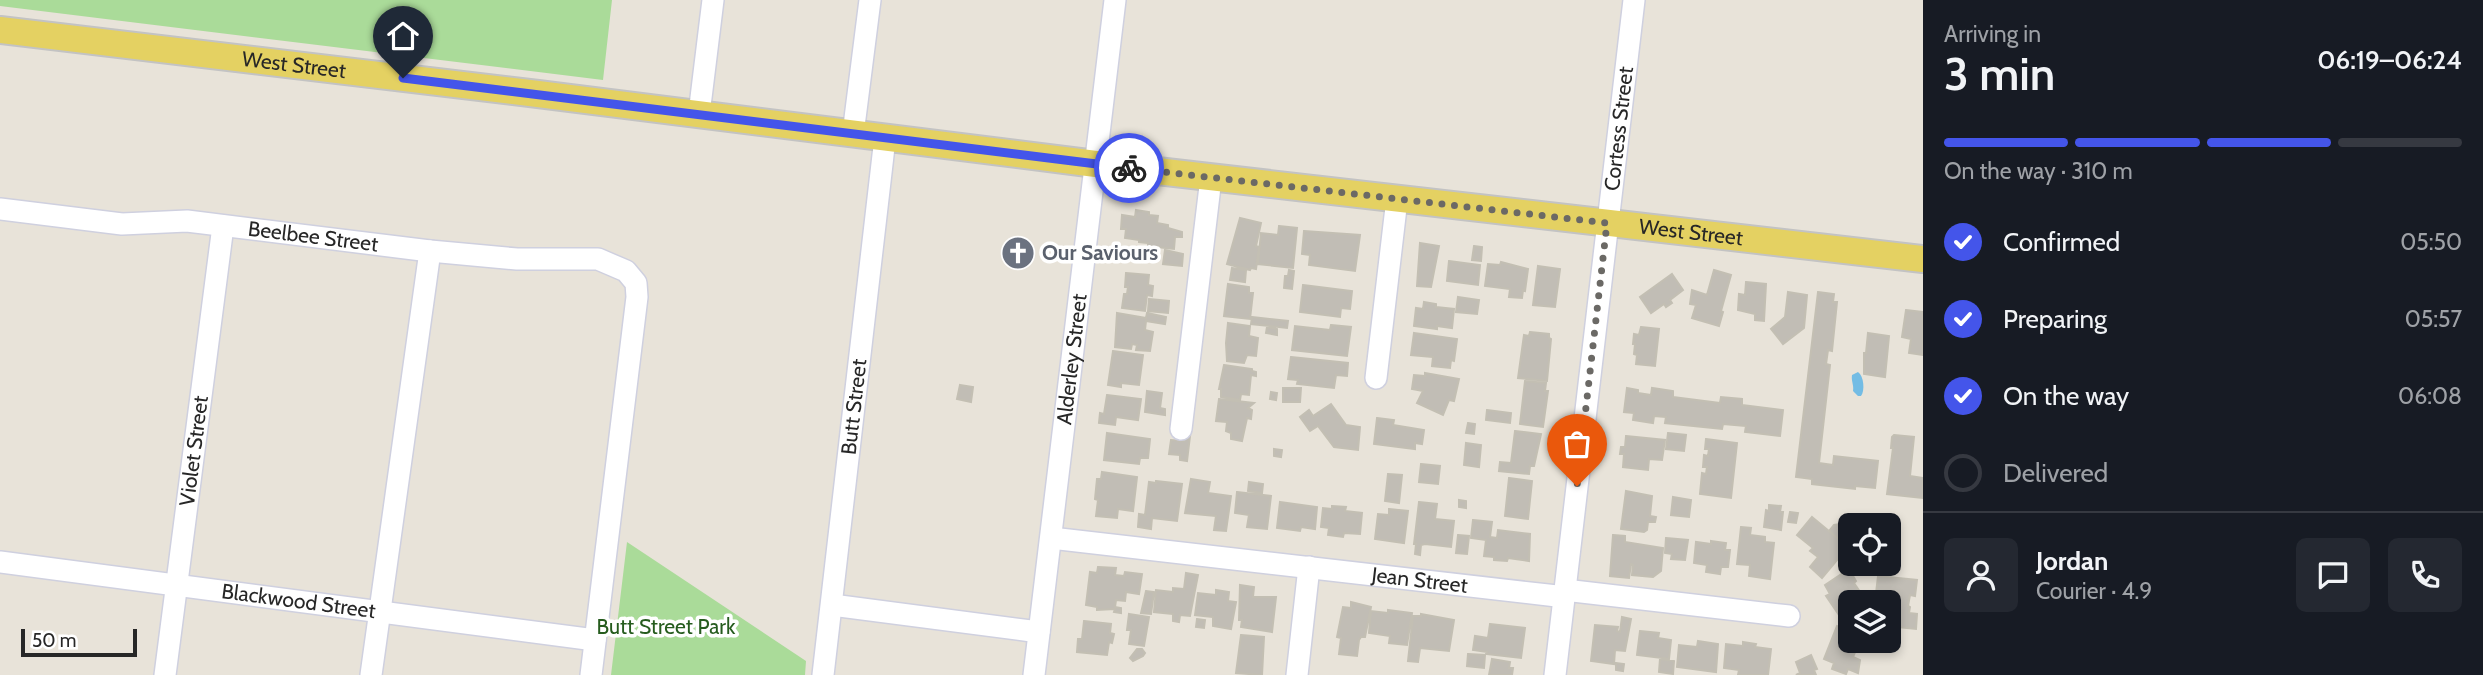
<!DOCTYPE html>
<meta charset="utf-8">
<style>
:root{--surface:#171b24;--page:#242831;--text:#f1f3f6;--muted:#9ea1a6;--line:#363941;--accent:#4455ea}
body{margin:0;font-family:Cabin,sans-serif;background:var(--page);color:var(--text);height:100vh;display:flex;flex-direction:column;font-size:26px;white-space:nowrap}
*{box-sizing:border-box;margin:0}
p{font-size:23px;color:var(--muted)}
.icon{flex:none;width:38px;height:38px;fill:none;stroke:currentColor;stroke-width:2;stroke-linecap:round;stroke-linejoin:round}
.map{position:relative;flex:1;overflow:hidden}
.sheet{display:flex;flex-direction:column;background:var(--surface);width:560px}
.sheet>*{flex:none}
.buttons{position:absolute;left:1838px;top:513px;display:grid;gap:14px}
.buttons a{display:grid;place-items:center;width:63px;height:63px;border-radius:10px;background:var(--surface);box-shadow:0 4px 10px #0003;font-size:35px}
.scale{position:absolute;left:21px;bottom:18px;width:116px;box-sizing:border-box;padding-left:7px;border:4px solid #272727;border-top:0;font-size:19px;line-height:24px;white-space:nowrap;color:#272727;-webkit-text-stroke:5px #fff;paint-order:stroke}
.pin{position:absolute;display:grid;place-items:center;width:60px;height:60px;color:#fff;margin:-72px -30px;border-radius:50% 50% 50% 0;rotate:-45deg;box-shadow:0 0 7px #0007}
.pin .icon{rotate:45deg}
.courier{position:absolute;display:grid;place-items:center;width:70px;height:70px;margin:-35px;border:5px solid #4455ea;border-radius:50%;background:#fff;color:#222;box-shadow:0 2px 9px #0007}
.summary em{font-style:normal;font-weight:600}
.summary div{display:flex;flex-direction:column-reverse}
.summary{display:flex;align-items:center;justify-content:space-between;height:119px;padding:0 21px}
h1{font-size:46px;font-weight:600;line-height:52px}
.bar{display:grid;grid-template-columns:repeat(4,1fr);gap:10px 7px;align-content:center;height:84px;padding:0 21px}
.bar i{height:9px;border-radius:5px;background:var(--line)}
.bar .active{background:var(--accent)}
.bar p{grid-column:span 4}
.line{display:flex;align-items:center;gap:18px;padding:0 21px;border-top:2px solid var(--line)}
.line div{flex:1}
.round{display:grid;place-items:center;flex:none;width:74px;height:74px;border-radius:10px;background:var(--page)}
ol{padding:0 21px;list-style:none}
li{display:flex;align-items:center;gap:21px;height:77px}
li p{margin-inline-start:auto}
li .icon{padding:7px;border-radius:50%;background:var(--accent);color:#fff;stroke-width:4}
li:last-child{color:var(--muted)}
li i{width:38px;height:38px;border:4px solid var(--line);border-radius:50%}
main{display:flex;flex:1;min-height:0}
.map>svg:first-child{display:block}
.green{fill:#aadb99}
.water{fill:#73bce4}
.building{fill:#c1bdb5;stroke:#c3bfb3;stroke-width:2}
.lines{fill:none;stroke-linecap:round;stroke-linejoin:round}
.minor-casing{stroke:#cfd0df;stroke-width:24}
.major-casing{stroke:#c3c3c3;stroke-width:30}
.minor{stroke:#fff;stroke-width:21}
.major{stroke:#e4d162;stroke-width:26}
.done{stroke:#6b6965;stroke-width:7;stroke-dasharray:0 12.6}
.route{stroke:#4455ea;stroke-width:9}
.labels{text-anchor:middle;stroke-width:7;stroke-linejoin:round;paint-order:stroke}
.street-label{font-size:21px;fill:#272727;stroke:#fff}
.worship-label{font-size:21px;font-weight:bold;fill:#5b616d;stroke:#fff;text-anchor:start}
.park-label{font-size:21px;fill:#265c1e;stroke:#fff}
</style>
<main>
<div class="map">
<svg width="1923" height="675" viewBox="0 0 1923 675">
<rect width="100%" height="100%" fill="#e8e3d9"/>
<path class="green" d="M0,0H612L603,80L0,6Z
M627,542L806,661L805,675H611Z"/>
<path class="water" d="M1858,372C1864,376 1865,391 1861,396H1858L1853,391C1854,385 1851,381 1852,375Z"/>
<path class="building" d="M1136,210L1149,212V215L1158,216L1157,223L1168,225V228L1182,232V237H1175L1174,249L1148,246V243L1139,242V240L1125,238L1126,229H1121L1122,215L1135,217Z
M1240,218L1261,223L1256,246L1259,247L1256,269L1251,268L1250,270L1227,264Z
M1279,226L1297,228L1293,268L1258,264L1261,233L1278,235Z
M1304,231L1360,235L1355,271L1309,265L1310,255L1302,254Z
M1420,243L1439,246L1431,287L1417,286Z
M1474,246L1482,247L1481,261L1472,260Z
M1165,250L1183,254L1182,266L1163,264Z
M1449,261L1480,265L1478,285L1447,281Z
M1501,262L1528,269L1525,291L1523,290L1522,298L1509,297L1510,289L1485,286L1488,264L1500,265Z
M1538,266L1560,269L1555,307L1533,305Z
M1232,268L1246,270L1245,282L1230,280Z
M1289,270L1294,271L1292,289L1284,288L1285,276H1288Z
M1714,270L1731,275L1721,311L1723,312L1719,326L1692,318L1696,305L1690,304L1692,290L1707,295Z
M1126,273L1149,275L1148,285L1153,286L1152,296L1147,295L1145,311L1122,308L1124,294H1127L1128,287H1125Z
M1672,274L1683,290L1670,300L1672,303L1666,307L1664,304L1651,313L1640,297Z
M1746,282L1766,284L1764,321L1755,320V314L1738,310L1739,294L1745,295Z
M1228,284L1249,287V293H1253L1250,319L1224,316Z
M1303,285L1352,291L1350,309L1341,308L1340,317L1300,312Z
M1788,292L1807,295L1804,328L1783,344L1771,329L1785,317Z
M1818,292L1834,294L1833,302H1837L1832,351L1828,350L1826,364L1830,365L1819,463L1833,465L1834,456L1878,461L1875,488L1855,486V489L1812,484V479L1796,477Z
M1458,297L1479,300L1477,314L1456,312Z
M1149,299L1169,301L1168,313L1148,311Z
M1424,302L1436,304V307L1454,309L1452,328L1437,326V329L1414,326L1416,308L1423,309Z
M1906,310L1923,312V355L1909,353L1911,339L1902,337Z
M1117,313L1146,318L1147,313L1166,317L1165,324L1146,321L1145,330L1153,332L1150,351L1136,350L1137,345L1132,344L1131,349L1115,347Z
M1252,317L1288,321L1287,328L1251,324Z
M1228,323L1250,326L1249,336L1258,338L1256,356L1247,355L1244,363L1227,361L1226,343Z
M1331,325L1351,327L1347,356L1292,350L1295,326L1330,330Z
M1267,327L1277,329V335L1266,333Z
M1641,327L1659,329L1655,366L1636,364L1637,355L1634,354L1635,344H1633L1634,334L1639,335Z
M1530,332L1549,334V338L1551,339L1547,381L1518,378L1524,335L1529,336Z
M1414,333L1457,339L1454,361L1451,360L1450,368L1432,366L1433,357L1411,355Z
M1868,333L1889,336L1885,377L1864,374V353H1866Z
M1113,351L1143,355L1139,385L1121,383V387L1108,385Z
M1291,357L1348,363L1347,376L1336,375L1334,388L1297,384L1298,380L1288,379Z
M1224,365L1252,369V371L1256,372V376L1251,375L1249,395L1241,394L1240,400L1221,397V389H1219Z
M1425,373L1459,379L1454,401L1449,400L1443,415L1417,403L1423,391L1412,389L1414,375L1425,376Z
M1525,381L1546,383L1545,391H1548L1543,427L1520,424Z
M960,385L973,387L971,402L957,399Z
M1283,388H1301L1300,402H1283Z
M1627,388L1638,390V393L1651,395L1652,388L1673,391V397L1720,403L1721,397L1742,399V405L1783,410L1780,436L1745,432L1746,426L1723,424L1722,429L1665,423L1666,417L1654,416L1653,423L1633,420L1634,413L1624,412Z
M1147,391L1162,393L1160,408L1165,409V415L1145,412Z
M1271,392L1277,393L1276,400L1270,399Z
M1107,395L1141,399L1138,420L1116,417L1115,425L1099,423L1100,413L1104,414Z
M1219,399L1254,403L1248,408L1252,410L1251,419L1247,418L1242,441L1231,439V433L1226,431L1227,422L1216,421Z
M1331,404L1346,425L1360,427L1358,450L1334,447L1318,426L1310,431L1300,417L1309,410L1313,416Z
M1487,410L1511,413L1510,423L1486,420Z
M1377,418L1394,420L1393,425L1424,430L1422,444L1415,443V449L1374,444Z
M1468,423L1475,424L1474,434L1466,433Z
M1515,431L1541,434L1534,466H1530L1529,474L1499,471L1500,462L1511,463Z
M1107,433L1150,439L1148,458H1140L1139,464L1104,460Z
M1668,433L1686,435L1684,451L1666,449Z
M1894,435L1914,437L1910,476L1923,478V498L1887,494L1893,448H1891L1892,437Z
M1184,436H1190L1187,461L1180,460V455L1169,454L1171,440L1184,441Z
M1626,436L1665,440L1662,460L1649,459L1648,470L1623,467L1624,454H1620L1621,447H1625Z
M1706,439L1737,443L1731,498L1700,494L1702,473L1706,474L1707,467H1703L1704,455L1708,456L1709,449H1705Z
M1466,443L1481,445L1479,467L1464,465Z
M1274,449L1282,450L1281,457L1274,456Z
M1421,464L1440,466L1438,484L1419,482Z
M1102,472L1137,477L1133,511L1118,509L1117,518L1096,516L1098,500L1095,499L1097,479H1101Z
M1388,474L1402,475L1399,503L1385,501Z
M1509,478L1532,481L1528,519L1505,516Z
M1191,479L1210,482L1208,493L1231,496L1226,531L1214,530L1216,516L1185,513Z
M1156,481L1182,484L1177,521L1152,518L1151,529L1138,527L1139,514L1145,515L1149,482L1156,483Z
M1249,482L1263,484L1262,493L1248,491Z
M1626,491L1652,496L1650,516L1656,517L1655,522H1648L1647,530L1644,532L1621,529Z
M1237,492L1271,496L1267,529L1247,527L1249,515L1235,513Z
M1673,497L1691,500L1689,517L1671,515Z
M1459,500L1466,501V508L1459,507Z
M1280,502L1317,507L1315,529L1301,527L1300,531L1277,528Z
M1419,502L1437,504L1435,519L1454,521L1451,547L1425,544L1421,545L1420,555L1415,554L1416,544H1414Z
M1769,505L1781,506L1780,512H1783L1781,530L1764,527L1766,510L1769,511Z
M1332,506L1346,507L1345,511L1362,513L1360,534L1344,533L1343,537L1328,535L1329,528L1321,527L1323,508L1332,509Z
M1389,509L1408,511L1404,543L1375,539L1378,514L1389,515Z
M1790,512L1798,513L1796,523L1788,522Z
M1812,517L1848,547L1822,578L1810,567L1818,557L1810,551L1813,548L1797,535Z
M1473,520L1492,522L1490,537L1497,538L1498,530L1530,534L1529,561L1508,558L1507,561L1494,560V557L1484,556L1486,540L1471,538Z
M1840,524L1845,529L1846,534L1841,541L1829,531L1834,525Z
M1741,527L1751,528L1750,535L1765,537V542L1774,543L1770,579L1749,576L1750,565L1737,564Z
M1458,535L1469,536L1467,554L1456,553Z
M1613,535L1625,536V542L1663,548L1661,571L1653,577L1632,575L1633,565L1631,564L1629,578L1610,576Z
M1666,538L1688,540L1685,560L1671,559L1672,554L1665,553Z
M1711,541L1726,543L1725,550H1730L1728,567H1721L1720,574L1706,572L1707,565L1694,563L1696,542L1711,544Z
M1098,567L1116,568L1115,575L1124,576L1125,572L1142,574L1139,594L1126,592L1125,601L1116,600L1115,607L1121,608V613L1114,612L1115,609L1097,610V607L1086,605L1090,572L1097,573Z
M1849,569L1856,581L1854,583L1867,602H1850V617L1843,621L1826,596L1830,594L1825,585Z
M1186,573L1198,575L1190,616L1180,615L1179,622L1173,621V614L1154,612L1156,590L1173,592V588L1184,589Z
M1878,576L1917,580L1915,596L1910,595L1908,606L1910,607L1909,613L1917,614L1916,629L1888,626V602H1875Z
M1240,585L1254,587L1253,597H1276L1272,632L1241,627L1242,620H1239Z
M1216,590L1229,592L1228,601L1236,602L1231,629L1213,626V617L1195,615L1198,593L1216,595Z
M1146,591L1154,592L1151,614L1141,613Z
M1351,602L1371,607L1365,637H1361L1359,640L1357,656L1339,654L1341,638L1337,637L1343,607L1351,608Z
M1388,610L1412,613L1407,645L1389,643L1390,636L1369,633L1371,611L1388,613Z
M1129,614L1149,617L1144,646L1129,644L1131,630H1127Z
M1421,614L1454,620L1449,651L1420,648L1418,662L1408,661L1413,616H1421Z
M1622,617L1631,619L1625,651L1615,650L1614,664L1591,661L1595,625L1618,627L1617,631L1620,632Z
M1197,619L1205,620L1204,628L1196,627Z
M1084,621L1111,624L1110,633L1114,634L1112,643L1109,642L1107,655L1077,652L1078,639H1082Z
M1844,622H1850V640H1860L1853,657L1860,660L1858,673L1848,669L1846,674L1832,669L1834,663L1824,659L1837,626L1842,628Z
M1490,624L1525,628L1521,658L1486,654L1487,652L1473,650L1475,636L1488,638Z
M1640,631L1659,633L1658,638L1671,640L1669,659L1637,655Z
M1241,635L1264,637L1262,675L1236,673Z
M1698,641L1718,644L1716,672L1677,667L1679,645L1697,647Z
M1743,642L1756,644L1755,647L1771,649L1768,675H1738L1739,670L1724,668L1726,644L1743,646Z
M1137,649H1142L1145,653L1143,656L1133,661L1130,658Z
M1468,654L1485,655L1484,668L1467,666Z
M1811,655L1817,669L1814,670L1816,675H1796L1800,673L1796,662Z
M1492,659L1510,662L1509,668H1513L1512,675H1489Z
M1660,659L1674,661L1673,674L1659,672Z
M1616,663L1624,664L1623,671L1616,670Z"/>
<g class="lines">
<defs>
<g id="minor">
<path d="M699,114L713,0"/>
<path d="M853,134L870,0"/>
<path id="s1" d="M0,209L122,224L187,221L430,251L517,259H598L626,271L636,283L637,297L591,675"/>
<path d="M1376,378L1397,199"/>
<path d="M1181,429L1211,178"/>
<path id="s2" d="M1051,538L1557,596L1573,591L1789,616"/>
<path id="s3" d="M0,562L595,640"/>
<path d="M832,605L1039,632"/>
<path id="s4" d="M165,675L223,226"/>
<path d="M371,675L430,251"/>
<path id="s5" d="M823,675L885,138"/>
<path id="s6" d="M1034,675L1115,0"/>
<path d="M1297,675L1309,567"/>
<path id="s7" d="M1555,675L1634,0"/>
</g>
<g id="major">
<path id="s8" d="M0,30L538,94L1096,164L1923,259"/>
</g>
</defs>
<use href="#minor" class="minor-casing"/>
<use href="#major" class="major-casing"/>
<use href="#minor" class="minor"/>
<use href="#major" class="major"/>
</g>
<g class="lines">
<path class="done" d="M1129,168L1607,223L1577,486"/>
<path class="route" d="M403,78L1129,168"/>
</g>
<defs>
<symbol id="church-disc" viewBox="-11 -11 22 22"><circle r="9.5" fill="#6b7280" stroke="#fff"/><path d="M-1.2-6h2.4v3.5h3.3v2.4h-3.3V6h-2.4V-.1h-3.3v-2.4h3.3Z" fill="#fff"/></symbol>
</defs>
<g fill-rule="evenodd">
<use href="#church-disc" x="999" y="234" width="38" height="38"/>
</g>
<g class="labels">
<g class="street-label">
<text dy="7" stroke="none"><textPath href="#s8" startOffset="296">West Street</textPath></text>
<text dy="7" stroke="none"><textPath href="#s7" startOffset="550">Cortess Street</textPath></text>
<text dy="7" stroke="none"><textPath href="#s8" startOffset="1703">West Street</textPath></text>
<text dy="7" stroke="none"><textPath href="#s1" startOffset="315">Beelbee Street</textPath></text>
<text dy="7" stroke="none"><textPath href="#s6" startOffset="318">Alderley Street</textPath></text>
<text dy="7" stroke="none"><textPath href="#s5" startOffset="270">Butt Street</textPath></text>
<text dy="7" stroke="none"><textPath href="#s4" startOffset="226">Violet Street</textPath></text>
<text dy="7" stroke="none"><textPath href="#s2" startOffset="371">Jean Street</textPath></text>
<text dy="7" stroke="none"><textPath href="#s3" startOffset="301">Blackwood Street</textPath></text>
</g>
<g class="worship-label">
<text x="1042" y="260">Our Saviours</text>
</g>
<g class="park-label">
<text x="666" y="634">Butt Street Park</text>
</g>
</g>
</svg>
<div class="buttons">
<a><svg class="icon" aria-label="locate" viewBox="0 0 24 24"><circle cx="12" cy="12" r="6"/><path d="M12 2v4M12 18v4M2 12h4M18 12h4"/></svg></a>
<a><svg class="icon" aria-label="layers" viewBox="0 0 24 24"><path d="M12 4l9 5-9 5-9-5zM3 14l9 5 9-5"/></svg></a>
</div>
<div class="scale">50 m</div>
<div class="pin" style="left:1577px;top:486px;background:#ea580c"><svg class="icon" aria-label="bag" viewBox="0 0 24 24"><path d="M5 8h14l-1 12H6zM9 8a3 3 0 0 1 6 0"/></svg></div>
<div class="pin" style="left:403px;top:78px;background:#1f2937"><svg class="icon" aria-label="home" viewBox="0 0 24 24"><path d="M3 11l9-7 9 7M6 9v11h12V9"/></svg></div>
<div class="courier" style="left:1129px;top:168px"><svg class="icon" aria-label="bike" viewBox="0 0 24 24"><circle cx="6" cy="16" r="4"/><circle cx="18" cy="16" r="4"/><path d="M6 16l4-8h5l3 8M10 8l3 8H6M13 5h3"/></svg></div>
</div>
<section class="sheet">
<div class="summary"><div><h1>3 min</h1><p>Arriving in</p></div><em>06:19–06:24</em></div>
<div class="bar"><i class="active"></i><i class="active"></i><i class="active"></i><i></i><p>On the way · 310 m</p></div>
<ol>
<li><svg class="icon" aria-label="check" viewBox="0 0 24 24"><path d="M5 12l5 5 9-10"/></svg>Confirmed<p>05:50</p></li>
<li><svg class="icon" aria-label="check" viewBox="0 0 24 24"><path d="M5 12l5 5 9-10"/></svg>Preparing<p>05:57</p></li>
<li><svg class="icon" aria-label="check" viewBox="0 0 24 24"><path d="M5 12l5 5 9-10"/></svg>On the way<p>06:08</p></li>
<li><i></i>Delivered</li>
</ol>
<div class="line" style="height:126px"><a class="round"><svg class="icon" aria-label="person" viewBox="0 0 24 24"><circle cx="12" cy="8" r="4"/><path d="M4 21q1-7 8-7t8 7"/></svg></a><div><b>Jordan</b><p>Courier · 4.9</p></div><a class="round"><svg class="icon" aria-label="chat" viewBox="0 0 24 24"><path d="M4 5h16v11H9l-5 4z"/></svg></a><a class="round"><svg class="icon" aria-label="phone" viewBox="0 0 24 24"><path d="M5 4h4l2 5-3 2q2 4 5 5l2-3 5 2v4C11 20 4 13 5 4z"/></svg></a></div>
</section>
</main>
